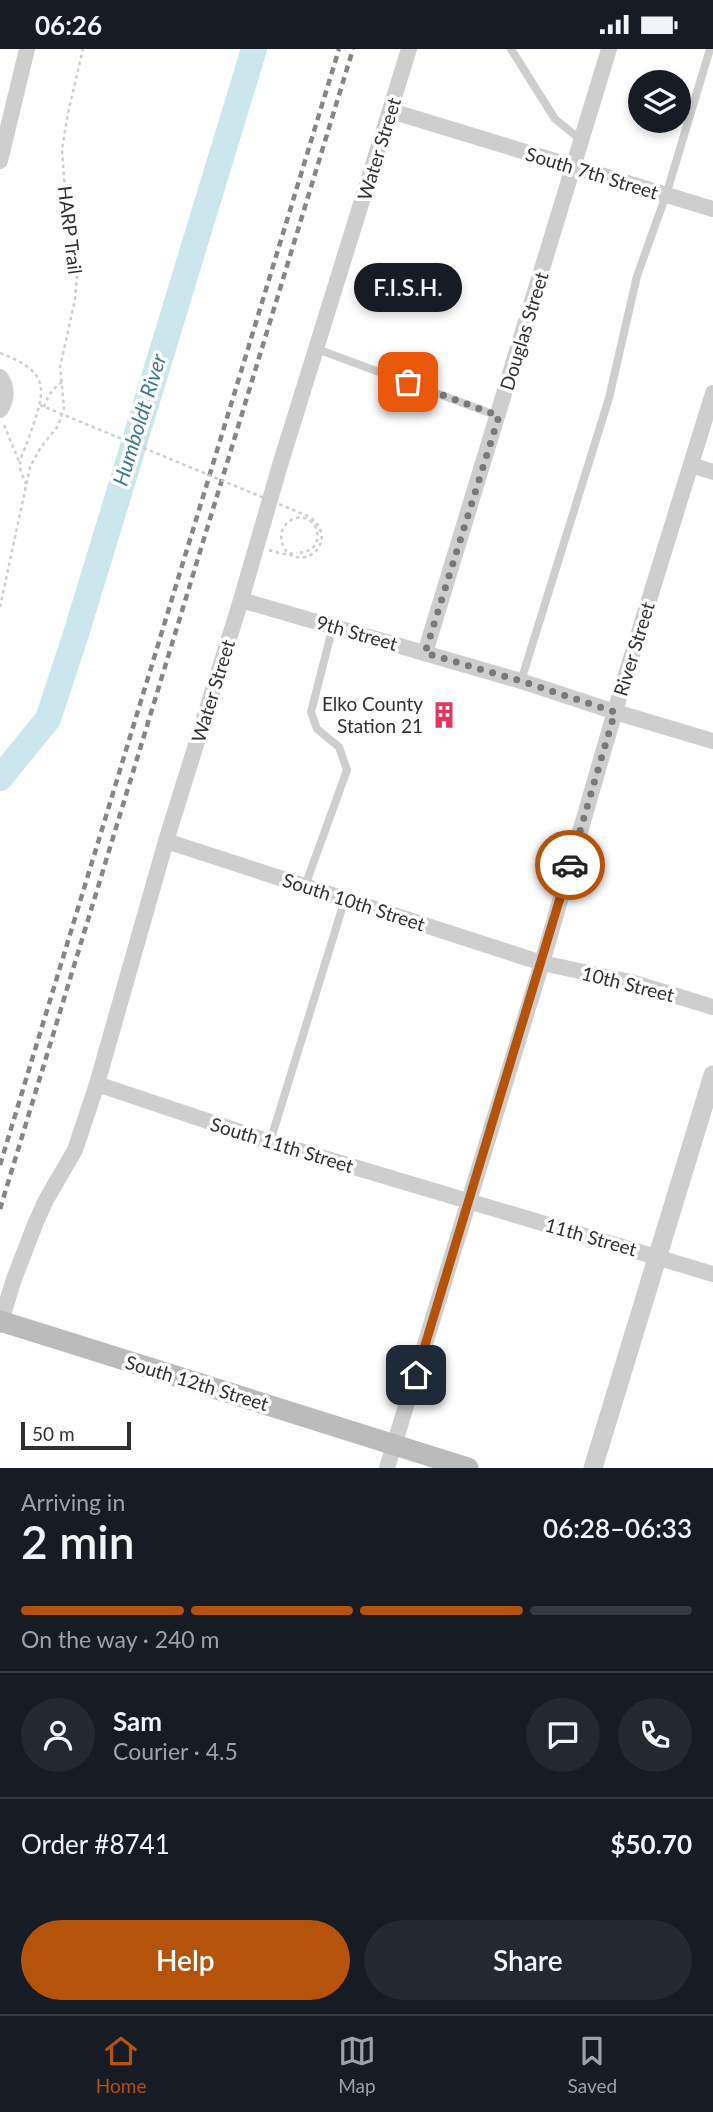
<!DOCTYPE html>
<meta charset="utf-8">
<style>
:root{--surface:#171b24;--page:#242831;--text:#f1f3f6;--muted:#9ea1a6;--line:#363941;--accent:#b45309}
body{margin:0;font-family:Lato,sans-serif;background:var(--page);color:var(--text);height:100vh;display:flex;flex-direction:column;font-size:26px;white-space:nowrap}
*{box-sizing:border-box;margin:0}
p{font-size:23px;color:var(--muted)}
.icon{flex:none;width:38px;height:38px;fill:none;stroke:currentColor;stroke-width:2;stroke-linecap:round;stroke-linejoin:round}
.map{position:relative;height:1419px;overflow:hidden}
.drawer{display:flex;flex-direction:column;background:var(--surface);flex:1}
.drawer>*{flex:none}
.fabs{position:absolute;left:628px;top:21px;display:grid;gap:14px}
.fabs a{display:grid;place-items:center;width:63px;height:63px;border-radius:50%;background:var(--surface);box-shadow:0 4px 10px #0003;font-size:35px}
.scale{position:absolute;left:21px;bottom:18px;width:110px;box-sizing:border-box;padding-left:7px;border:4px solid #313131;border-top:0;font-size:19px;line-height:24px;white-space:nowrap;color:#313131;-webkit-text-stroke:5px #fff;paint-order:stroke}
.pin{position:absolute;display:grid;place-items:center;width:60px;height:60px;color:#fff;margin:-30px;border-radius:14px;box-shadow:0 4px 10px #0006}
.courier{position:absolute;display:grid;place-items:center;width:70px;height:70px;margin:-35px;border:5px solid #b45309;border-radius:50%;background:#fff;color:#222;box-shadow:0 2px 9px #0007}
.bubble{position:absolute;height:49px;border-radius:24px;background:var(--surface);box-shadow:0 4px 10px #0003;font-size:23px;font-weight:600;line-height:49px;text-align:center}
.summary em{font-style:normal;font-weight:600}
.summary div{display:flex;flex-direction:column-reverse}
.summary{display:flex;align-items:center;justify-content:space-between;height:119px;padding:0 21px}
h1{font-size:46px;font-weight:600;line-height:52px}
.bar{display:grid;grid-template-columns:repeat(4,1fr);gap:10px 7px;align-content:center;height:84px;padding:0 21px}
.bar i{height:9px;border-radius:5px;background:var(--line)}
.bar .on{background:var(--accent)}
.bar p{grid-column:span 4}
.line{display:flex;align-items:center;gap:18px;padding:0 21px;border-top:2px solid var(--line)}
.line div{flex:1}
.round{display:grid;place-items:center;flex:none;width:74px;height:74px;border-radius:37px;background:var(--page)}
.primary-button{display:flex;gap:14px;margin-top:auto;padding:14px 21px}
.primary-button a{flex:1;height:80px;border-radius:42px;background:var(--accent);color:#fff;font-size:28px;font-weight:600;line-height:80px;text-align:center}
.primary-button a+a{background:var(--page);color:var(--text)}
.status{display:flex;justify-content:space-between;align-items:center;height:49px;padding:0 35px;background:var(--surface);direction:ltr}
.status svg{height:19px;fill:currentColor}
.tabs{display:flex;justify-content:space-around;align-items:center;height:98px;border-top:2px solid var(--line);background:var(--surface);font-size:19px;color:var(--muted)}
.tabs a{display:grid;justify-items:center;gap:4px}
.tabs .on{color:var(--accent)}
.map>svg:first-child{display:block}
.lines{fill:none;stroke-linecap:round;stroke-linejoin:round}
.river{stroke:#cce6ed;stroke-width:26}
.path{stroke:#cecece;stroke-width:2.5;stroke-dasharray:3.5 3.5;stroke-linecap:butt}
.service{stroke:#cecece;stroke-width:8}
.minor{stroke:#cecece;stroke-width:16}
.tertiary{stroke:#cecece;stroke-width:19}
.secondary{stroke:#bbb;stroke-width:21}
.rail{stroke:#868686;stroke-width:4.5;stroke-dasharray:7 5;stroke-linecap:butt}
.path-bridge{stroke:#cecece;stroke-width:2.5;stroke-dasharray:3.5 3.5;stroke-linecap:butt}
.secondary-bridge{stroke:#bbb;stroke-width:21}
.done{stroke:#797979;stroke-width:7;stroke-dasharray:0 12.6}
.route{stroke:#b45309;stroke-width:9}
.labels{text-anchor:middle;stroke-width:7;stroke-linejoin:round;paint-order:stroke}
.street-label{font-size:19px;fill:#313131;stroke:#fff}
.poi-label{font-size:19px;fill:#313131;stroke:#fff;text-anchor:end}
.water-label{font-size:21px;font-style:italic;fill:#3c7b8d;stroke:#fff}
</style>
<div class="status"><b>06:26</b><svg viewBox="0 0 49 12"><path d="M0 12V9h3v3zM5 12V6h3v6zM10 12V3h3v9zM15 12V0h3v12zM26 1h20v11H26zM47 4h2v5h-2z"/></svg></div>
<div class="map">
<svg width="713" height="1419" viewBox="0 0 713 1419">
<rect width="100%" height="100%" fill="#fff"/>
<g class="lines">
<path class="river" d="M0,729L48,670L76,585L254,0"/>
<path class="path" d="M0,304C57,325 43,346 27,394C25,400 20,408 20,415C19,421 24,429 26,435
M44,358C48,347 52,340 62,333
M4,376L20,415
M269,501L282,505L297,504
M0,558L30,418L41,398L58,377L64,359L60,318L75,251L78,213L64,130L62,100L68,64L83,0"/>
<path class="service" d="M511,0L555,70L581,91
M317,300L498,367
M521,632L609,349L637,227L666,146L710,0
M305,837L347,721L339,698L317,680L311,663L333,577
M270,1093L345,850"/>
<path class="minor" d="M391,62L713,160
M0,112L27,0
M0,328C8,338 7,351 0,361
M691,416L713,423
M241,551L521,632L615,663L713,692
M425,604L609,0
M166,792L542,914L631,933L713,958
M97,1035L270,1093L713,1225
M0,1276L14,1230L36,1173L46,1151L75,1101L97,1035L166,792L241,551L280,416L409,0
M387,1419L542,914L620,645L713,344"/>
<path class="tertiary" d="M593,1419L713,1026"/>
<path class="secondary" d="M45,1286L468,1419"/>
<path class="rail" d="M0,1116L339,0
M0,1160L353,0"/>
<path class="path-bridge" d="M40,356L310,468C340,492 305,521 287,503C282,497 280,490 282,482C284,477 287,473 293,470C318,460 331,503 297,504"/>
<path class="secondary-bridge" d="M0,1272L45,1286"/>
</g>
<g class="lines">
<path class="done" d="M408,333L499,367L425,604L521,632L615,663L570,816"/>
<path class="route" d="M416,1326L570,816"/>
</g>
<defs>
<symbol id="building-bare" viewBox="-9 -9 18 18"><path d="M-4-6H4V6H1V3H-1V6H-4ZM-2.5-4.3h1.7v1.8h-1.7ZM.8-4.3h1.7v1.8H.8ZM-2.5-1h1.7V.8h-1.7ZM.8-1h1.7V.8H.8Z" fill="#e53660" stroke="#fff" stroke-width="2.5" paint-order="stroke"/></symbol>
</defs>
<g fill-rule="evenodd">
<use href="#building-bare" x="425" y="647" width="38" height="38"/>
</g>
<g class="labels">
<g class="street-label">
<text transform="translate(379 100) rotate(-73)" y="7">Water Street</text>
<text transform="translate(592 124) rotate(17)" y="7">South 7th Street</text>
<text transform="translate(70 181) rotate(83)" y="7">HARP Trail</text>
<text transform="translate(524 282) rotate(-73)" y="7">Douglas Street</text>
<text transform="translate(357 584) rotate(16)" y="7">9th Street</text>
<text transform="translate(634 600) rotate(-73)" y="7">River Street</text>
<text transform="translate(213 642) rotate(-73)" y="7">Water Street</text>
<text transform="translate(354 853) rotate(18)" y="7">South 10th Street</text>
<text transform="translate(628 935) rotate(14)" y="7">10th Street</text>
<text transform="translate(282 1096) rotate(17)" y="7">South 11th Street</text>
<text transform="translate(591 1188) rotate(16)" y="7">11th Street</text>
<text transform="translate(197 1334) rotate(17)" y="7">South 12th Street</text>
</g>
<g class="poi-label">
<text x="423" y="662">Elko County<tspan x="423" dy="22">Station 21</tspan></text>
</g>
<g class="water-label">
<text transform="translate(140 371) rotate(-73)" y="7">Humboldt River</text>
</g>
</g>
</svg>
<div class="fabs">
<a><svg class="icon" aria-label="layers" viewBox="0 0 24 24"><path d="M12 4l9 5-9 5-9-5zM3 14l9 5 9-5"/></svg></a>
</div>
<div class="scale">50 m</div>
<div class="pin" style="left:408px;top:333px;background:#ea580c"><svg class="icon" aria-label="bag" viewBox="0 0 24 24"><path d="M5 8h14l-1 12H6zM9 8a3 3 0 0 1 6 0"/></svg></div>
<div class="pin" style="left:416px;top:1326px;background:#1f2937"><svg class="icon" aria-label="home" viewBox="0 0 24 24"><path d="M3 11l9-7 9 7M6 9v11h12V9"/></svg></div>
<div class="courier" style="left:570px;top:816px"><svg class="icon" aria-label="car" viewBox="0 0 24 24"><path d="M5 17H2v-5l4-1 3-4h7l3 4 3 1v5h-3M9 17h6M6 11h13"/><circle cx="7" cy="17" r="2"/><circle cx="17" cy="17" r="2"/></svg></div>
<div class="bubble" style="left:354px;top:214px;width:108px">F.I.S.H.</div>
</div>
<section class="drawer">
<div class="summary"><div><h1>2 min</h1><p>Arriving in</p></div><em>06:28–06:33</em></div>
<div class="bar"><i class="on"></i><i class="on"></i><i class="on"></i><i></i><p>On the way · 240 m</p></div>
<div class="line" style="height:126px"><a class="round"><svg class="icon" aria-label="person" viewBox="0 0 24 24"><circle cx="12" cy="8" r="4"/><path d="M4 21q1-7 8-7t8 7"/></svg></a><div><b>Sam</b><p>Courier · 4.5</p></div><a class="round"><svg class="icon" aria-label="chat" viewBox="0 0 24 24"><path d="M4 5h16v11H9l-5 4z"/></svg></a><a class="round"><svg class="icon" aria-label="phone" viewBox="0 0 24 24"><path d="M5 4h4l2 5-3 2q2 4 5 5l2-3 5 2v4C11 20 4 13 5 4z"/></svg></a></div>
<div class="line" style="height:91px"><div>Order #8741</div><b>$50.70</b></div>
<div class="primary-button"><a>Help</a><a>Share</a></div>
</section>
<nav class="tabs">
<a class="on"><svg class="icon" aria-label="home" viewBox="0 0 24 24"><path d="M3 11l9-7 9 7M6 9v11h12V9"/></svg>Home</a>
<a><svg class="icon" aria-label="map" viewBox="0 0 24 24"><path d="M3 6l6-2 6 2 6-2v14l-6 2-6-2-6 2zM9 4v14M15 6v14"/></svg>Map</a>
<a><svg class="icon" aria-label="saved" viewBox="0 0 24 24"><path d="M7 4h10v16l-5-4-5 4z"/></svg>Saved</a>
</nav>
